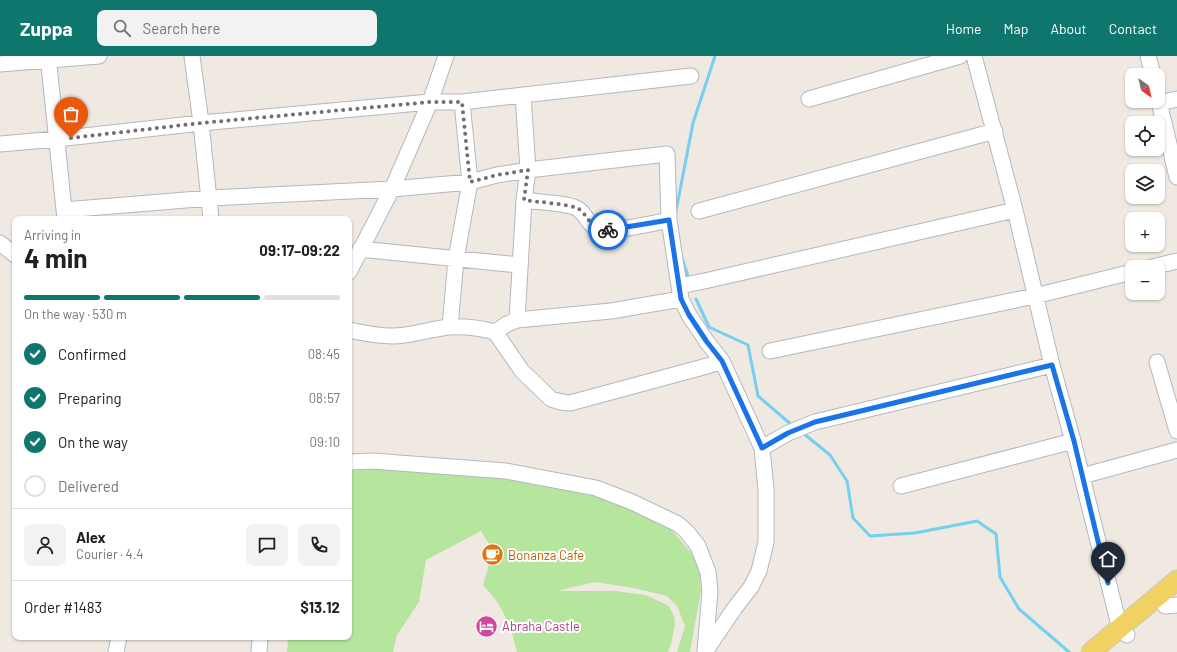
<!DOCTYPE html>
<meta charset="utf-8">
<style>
:root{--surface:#fff;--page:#f2f2f2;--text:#202124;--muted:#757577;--line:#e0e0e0;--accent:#0f766e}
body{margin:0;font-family:Barlow,sans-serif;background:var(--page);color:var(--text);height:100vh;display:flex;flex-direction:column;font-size:15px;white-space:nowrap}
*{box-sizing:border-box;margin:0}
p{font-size:13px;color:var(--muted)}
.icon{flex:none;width:22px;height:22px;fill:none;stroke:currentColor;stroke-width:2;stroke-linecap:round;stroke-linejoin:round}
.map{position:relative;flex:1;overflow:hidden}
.drawer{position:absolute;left:12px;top:160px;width:340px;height:424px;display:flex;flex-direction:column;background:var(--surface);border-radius:8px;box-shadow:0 1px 3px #0004}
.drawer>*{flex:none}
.needle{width:26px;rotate:146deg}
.fabs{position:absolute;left:1125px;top:12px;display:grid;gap:8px}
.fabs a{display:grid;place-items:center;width:40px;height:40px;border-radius:8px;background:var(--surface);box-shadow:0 1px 3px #0004;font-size:20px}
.pin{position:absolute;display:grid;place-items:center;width:34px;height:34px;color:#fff;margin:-41px -17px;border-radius:50% 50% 50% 0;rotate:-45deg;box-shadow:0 0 4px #0007}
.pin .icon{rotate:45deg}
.courier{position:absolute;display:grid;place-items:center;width:40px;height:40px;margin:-20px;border:3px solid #1a73e8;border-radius:50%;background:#fff;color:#222;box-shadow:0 1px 5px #0007}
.overview em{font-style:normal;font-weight:700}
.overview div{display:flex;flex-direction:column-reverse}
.overview{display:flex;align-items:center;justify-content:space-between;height:68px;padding:0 12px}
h1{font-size:26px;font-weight:700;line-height:30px}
.bar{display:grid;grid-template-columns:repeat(4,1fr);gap:6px 4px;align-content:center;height:48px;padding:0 12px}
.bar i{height:5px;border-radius:3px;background:var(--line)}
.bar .selected{background:var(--accent)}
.bar p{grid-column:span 4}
.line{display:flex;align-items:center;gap:10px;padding:0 12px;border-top:1px solid var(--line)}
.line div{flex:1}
.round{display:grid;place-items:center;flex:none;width:42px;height:42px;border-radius:8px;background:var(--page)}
ol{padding:0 12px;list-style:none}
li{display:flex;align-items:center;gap:12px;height:44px}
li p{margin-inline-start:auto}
li .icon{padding:4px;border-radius:50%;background:var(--accent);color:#fff;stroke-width:4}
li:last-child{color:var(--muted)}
li i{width:22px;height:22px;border:2px solid var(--line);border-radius:50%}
header{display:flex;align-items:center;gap:24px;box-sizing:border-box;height:56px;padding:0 20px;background:var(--accent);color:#fff}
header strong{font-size:19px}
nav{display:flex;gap:22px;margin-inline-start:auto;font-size:14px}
.search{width:280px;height:36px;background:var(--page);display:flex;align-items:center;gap:10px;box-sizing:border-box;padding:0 14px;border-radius:8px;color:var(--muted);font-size:15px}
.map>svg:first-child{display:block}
.green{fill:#b6e59e}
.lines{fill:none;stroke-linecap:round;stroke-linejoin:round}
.stream{stroke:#75cff0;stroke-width:3}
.minor-casing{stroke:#b4b7c1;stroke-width:17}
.major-casing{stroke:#c9c9c9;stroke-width:21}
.minor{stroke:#fff;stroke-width:15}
.major{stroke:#f2d163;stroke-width:19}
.done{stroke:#726f6d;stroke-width:4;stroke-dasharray:0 7.2}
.route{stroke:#1a73e8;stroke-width:5}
.labels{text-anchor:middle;stroke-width:4;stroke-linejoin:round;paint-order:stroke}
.food-label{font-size:13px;fill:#c56008;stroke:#fff;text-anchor:start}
.hotel-label{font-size:13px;fill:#b23c85;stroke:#fff;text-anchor:start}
</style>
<header>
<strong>Zuppa</strong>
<div class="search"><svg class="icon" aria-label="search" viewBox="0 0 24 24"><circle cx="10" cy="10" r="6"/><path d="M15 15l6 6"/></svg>Search here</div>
<nav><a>Home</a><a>Map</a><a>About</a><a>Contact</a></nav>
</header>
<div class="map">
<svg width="1177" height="596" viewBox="0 0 1177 596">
<rect width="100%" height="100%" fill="#efe9e1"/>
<path class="green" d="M352,412L403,413L455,419L516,422L609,443L668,470L699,506L701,535L690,596H677L685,570L677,550L667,540L634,532L595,526L557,535H615L646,539L669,550L674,560L675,569L671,588L668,596H517C511,570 502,548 483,529L493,495L481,475L426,504L419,546L397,579L393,596H287L288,581H349V413Z"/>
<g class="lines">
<path class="stream" d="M676,155L693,67L715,0
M682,202L689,223
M696,243L709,271L748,289L758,340L793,370
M803,377L830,399L847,425L853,462L870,480L915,477L977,465L996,478L1000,521L1019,553L1069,596"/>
<defs>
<path id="minor" d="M48,0L65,163
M192,0L201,67L211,163
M974,0L1015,154L1052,309L1073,385L1120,573L1127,579
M1148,0L1153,19
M0,8L99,0
M1158,42L1177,121
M809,43L960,0
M1159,47L1177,43
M0,88L57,83L201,67L430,46H462L691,20
M524,144C536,146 569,147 578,153C586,158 589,171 599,173C612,177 654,167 669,164
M64,154L210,142L392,133L470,126L497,119L528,114L667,98L669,164L681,243L689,259L707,286L722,305L762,392L766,434V486L759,515L751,531L734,553L705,596
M699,155L995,75
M0,187L15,199
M360,193L519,209
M1152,211L1177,205
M349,216L392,133L430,46L446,0
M680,230L709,224L1015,154
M517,264L524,144L528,114L523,39
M450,271L456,203L470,126L462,46
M349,274C363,277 377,280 392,280C411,280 430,273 449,271C465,270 480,272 495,276L522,315L551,343L561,346L570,347L707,310L722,305
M495,276L507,268L517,264L611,255L681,243
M770,295L1035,240L1132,216
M1157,306L1177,375
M762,392L788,377L815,366L1052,309
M349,406L372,405L506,415L596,432L632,446L678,468L687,476L698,490L708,516L710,535L705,595
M1082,420L1177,394
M901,430L1073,385
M1165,550L1177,549
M116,596L119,581
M259,596L260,581"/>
<path id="major" d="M1091,596L1177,524"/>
</defs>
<use href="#minor" class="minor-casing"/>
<use href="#major" class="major-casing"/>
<use href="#minor" class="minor"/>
<use href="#major" class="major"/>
</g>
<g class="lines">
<path class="done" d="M71,82L201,67L430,46H462L470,126L497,119L528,114L524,144C535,146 572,148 579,153C591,163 590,174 608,174"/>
<path class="route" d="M608,174L669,164L681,243L689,259L707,286L722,305L762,392L788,377L815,366L1052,309L1074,385L1108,527"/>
</g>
<defs>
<symbol id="cafe-disc" viewBox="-11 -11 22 22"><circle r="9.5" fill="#e8710a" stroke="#fff"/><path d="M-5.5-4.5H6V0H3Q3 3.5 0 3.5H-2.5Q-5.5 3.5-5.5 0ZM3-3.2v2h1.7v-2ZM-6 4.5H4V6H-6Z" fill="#fff"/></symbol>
<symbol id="hotel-disc" viewBox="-11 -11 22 22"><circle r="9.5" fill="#d1479c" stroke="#fff"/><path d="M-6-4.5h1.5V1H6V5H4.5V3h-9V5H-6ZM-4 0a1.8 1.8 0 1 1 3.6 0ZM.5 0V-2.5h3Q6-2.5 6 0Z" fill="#fff"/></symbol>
</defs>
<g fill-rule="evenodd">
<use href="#cafe-disc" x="480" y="486" width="25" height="25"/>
<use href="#hotel-disc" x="474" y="558" width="25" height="25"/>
</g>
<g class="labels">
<g class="food-label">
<text x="508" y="504">Bonanza Cafe</text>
</g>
<g class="hotel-label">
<text x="502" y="575">Abraha Castle</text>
</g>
</g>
</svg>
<div class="fabs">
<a><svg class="needle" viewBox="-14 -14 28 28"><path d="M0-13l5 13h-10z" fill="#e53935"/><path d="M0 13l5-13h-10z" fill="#757577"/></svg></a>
<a><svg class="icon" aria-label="locate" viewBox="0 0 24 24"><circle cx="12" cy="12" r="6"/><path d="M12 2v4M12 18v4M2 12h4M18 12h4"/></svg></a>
<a><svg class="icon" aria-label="layers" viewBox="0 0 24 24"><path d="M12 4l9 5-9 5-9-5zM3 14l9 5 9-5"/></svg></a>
<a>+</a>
<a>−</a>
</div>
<div class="pin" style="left:71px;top:82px;background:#ea580c"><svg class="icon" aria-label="bag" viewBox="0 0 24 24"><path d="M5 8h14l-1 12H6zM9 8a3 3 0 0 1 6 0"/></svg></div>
<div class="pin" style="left:1108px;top:527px;background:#1f2937"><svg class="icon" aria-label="home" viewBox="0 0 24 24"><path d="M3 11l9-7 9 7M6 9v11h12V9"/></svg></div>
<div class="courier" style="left:608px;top:174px"><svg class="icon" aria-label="bike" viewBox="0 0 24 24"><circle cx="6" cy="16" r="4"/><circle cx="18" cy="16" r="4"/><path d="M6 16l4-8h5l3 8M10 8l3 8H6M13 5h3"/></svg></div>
<section class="drawer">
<div class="overview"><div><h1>4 min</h1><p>Arriving in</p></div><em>09:17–09:22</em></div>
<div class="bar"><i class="selected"></i><i class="selected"></i><i class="selected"></i><i></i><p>On the way · 530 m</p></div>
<ol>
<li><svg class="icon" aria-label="check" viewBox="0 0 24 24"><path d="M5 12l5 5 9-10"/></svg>Confirmed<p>08:45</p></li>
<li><svg class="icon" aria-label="check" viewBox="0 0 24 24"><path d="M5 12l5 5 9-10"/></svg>Preparing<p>08:57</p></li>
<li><svg class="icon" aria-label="check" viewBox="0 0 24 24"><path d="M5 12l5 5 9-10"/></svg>On the way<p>09:10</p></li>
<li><i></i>Delivered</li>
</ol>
<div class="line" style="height:72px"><a class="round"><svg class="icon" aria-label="person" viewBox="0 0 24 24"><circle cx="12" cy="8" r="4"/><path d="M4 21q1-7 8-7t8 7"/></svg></a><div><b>Alex</b><p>Courier · 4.4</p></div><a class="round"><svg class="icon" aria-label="chat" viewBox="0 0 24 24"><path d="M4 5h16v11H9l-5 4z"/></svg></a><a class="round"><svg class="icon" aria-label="phone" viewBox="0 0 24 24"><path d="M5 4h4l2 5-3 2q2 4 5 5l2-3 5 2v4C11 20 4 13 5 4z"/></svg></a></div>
<div class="line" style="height:52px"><div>Order #1483</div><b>$13.12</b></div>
</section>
</div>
